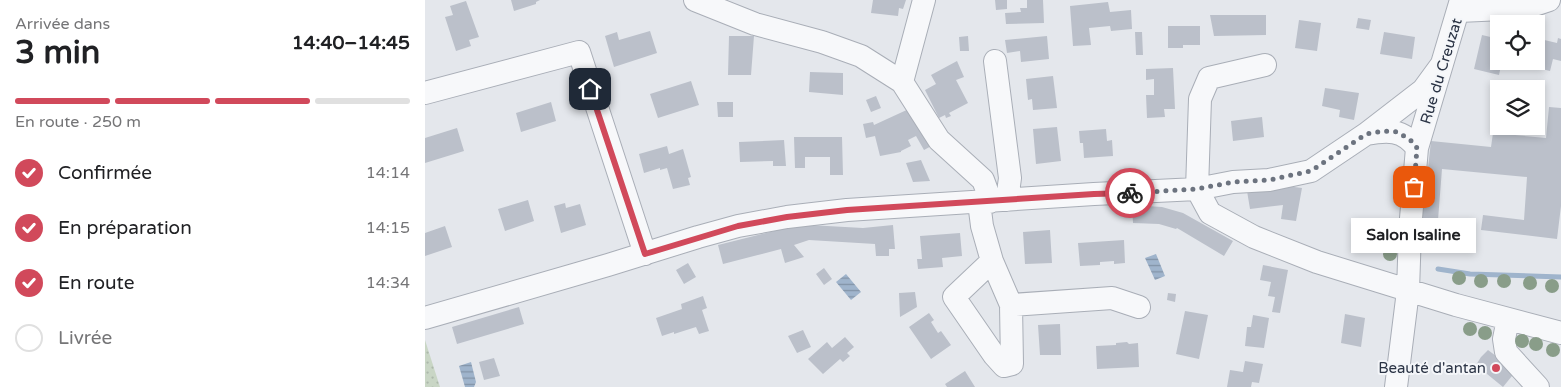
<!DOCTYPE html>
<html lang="fr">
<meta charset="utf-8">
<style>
:root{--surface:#fff;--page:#f2f2f2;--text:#202124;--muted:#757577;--line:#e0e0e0;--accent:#d1495b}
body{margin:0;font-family:"Varela Round",sans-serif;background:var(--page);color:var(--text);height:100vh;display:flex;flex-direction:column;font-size:19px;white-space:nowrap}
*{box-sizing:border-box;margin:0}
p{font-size:16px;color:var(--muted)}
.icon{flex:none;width:28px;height:28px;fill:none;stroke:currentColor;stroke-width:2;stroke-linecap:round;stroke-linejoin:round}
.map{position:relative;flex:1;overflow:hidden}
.panel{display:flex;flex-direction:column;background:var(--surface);width:425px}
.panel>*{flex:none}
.buttons{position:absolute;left:1065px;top:15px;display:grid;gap:10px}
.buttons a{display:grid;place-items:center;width:55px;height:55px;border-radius:0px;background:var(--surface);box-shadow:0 2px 8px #0003;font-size:25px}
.pin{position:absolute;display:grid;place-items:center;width:42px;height:42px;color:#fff;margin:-21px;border-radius:10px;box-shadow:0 2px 8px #0006}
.courier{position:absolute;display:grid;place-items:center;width:50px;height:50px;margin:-25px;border:4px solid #d1495b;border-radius:50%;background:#fff;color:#222;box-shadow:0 1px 6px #0007}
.bubble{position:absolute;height:35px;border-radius:0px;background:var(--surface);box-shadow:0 2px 8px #0003;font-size:16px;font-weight:800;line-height:35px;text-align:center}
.headline em{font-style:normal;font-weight:800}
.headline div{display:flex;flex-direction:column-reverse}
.headline{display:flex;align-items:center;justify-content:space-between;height:85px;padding:0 15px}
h1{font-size:32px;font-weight:800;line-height:38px}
.bar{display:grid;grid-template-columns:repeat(4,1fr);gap:8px 5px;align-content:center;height:60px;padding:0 15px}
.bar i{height:6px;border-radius:4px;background:var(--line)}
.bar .on{background:var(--accent)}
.bar p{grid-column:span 4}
ol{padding:0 15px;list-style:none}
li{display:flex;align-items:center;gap:15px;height:55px}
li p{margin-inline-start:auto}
li .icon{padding:5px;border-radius:50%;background:var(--accent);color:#fff;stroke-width:4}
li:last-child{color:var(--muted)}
li i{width:28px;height:28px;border:2px solid var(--line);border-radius:50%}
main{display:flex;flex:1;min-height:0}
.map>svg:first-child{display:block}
.grass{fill:url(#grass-dots)}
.water{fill:url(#water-rules)}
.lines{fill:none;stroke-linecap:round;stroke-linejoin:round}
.stream{stroke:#9fb4cc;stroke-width:5}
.building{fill:#bbc0ca}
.minor-casing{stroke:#a9aeb7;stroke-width:24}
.minor{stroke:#f7f8fa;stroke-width:22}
.tree{fill:#899d89}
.done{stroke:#6c737f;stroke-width:5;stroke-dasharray:0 9}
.route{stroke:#d1495b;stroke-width:6}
.poi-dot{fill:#d1495b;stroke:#f4f6f9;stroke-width:2}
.labels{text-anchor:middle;stroke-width:4;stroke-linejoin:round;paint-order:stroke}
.street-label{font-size:15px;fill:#2b3445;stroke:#f4f6f9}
.poi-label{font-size:15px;fill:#2b3445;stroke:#f4f6f9;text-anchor:end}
</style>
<main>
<section class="panel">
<div class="headline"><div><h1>3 min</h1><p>Arrivée dans</p></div><em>14:40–14:45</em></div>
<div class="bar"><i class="on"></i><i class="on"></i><i class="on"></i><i></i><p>En route · 250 m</p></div>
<ol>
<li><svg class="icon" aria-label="check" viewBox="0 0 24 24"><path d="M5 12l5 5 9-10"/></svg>Confirmée<p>14:14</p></li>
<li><svg class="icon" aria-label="check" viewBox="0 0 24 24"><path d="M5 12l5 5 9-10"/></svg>En préparation<p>14:15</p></li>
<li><svg class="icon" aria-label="check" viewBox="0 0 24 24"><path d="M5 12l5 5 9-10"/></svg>En route<p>14:34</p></li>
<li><i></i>Livrée</li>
</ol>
</section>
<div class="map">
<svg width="1136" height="387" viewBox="0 0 1136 387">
<defs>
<pattern id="grass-dots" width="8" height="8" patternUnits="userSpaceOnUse" patternTransform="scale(1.25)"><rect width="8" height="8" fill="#c9d6c5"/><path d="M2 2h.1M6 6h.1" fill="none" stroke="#adb8ab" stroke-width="1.8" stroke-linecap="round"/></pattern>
<pattern id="water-rules" width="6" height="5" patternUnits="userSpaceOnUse" patternTransform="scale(1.25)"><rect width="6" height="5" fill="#9fb4cc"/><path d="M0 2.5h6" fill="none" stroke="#8293a7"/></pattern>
</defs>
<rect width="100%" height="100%" fill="#e4e7ec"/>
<path class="grass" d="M0,340L15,387H0Z"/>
<path class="water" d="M731,254L740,276L730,280L720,258Z
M421,274L436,292L426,300L411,282Z
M46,362L51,382L49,387H40L34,366Z"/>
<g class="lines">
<path class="stream" d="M1013,269L1045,274L1136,277"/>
</g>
<path class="building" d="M86,0H115L111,2V4L89,11Z
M448,0H481L478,9L474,8L473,16L446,13Z
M570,0H582V9L571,10Z
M602,0H618L619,23L581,24L580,13L596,12L595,8H602Z
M41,1L54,37L44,40L46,46L31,51L20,17L28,15L25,6Z
M683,2L685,12L706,10L707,29L686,31L685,26L664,28L666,45L648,46L645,6Z
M785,15H841V35L789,36Z
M933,18L946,20L944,30L931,28Z
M874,20L896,23L892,51L870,48Z
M743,26H775V45H758V48H743Z
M225,31L232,53L189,67L180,36L192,32L194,40Z
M710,32H717L718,55H711Z
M959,32L990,37L987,59L955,54Z
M1057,35L1074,39V61H1077L1074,75L1049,69Z
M304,36H329L326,75H303Z
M543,36L544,51H535L534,37Z
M622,36L624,59L596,62L595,51L582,53L580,40Z
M1111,38L1132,43L1133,38L1136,39V61L1128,59L1125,71L1100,65L1101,61H1111Z
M532,61L539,77L531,80L543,103L524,113L526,116L521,118L520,115L514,118L500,90L511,84L506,75Z
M748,68L750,109H739L740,117L722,118L721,95H729V79L721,80V69Z
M385,72L418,73V95L384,92Z
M628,76L632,108L608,110L607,99L603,100L601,79Z
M266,81L274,105L233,118L225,94Z
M900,88L934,93L929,120L914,117L915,110L897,106Z
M451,96L456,108L446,112L441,100Z
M126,102L131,121L96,132L91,113Z
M292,102H308V117H293Z
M1124,107L1136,108V206L1132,239L1056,230L1058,215L1099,220L1102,177L1017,169L1013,220L1019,221L1018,225L997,222L1006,141L1066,147L1068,133L1121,138Z
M486,108L510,144L499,150L491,136L483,140L486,146L476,151V152L455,156L450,136L441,138L438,124L448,122L449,125Z
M837,117L839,137L808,141L806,121Z
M632,127L636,161L611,164L608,129Z
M32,128L39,151L0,163V138Z
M681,129L682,141L687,140L688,156L659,158L658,143H655L654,131Z
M369,137H417L418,175H405V157H380V168H370Z
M359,140L361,166H348V161L315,162L314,142Z
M242,146L244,154L258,149L266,177L263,178L265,185L248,189L242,168L235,170V168L219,173L214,154Z
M496,160L505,181L488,182L481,163Z
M862,186L877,188L871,221L856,219L858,205L825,209L822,191Z
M103,200L109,221L80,231L73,209Z
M140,203L141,208L155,204L161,225L136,233L129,206Z
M707,205L737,207L758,213L808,241L799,256L752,228L751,229L734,224L708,223Z
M384,225L438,228L468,225L470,249H464V256H451L450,244L384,240L369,245L379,257L360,263L356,249L298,264L293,245L357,229Z
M20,226L27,247L0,256V233Z
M625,230L627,263L600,264L598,232Z
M535,233L537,256L517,258L518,267L493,269L492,259H497L495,236Z
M699,240L700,263L689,264V261L675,262V265L655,266L653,243Z
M263,263L271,277L259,284L251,270Z
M838,265L863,270L855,313L847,312L850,297L843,296L846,282L835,280Z
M399,268L407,279L399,285L391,274Z
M490,292L492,307L475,317L474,293Z
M743,293L751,294L750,302L742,300Z
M278,296L282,308L277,310L284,331L274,334L271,327L249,334V332L237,336L231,318L257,309L256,304Z
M94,307L99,324L32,344L27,327Z
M760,311L783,315L774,359L751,354Z
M504,313L509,320L506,322L513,333L516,331L526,345L506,359L484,327Z
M920,314L940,318L936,347L916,343Z
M828,315L844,318L839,348L820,346L822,327H826Z
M635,324L636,355H615L613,325Z
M378,330L386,347L372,353L363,336Z
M420,337L429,347L422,353L425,356L418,362L415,359L398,374L383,359L402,342L407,348Z
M702,342L704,344L713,343L714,367L672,369L671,346L691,345V343Z
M1063,350L1091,371L1078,387L1051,365L1056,357Z
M69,358L75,376L59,380L54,362Z
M820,361L838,364L834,383L827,382L826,387H802L805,370L818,372Z
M540,371L550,387H522L520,384Z"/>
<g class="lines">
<defs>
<path id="minor" d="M270,0L330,24L397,42L436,56L477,82L514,140L558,180L561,188L565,202
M1034,11L1100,8L1124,0
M570,61L585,178L582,200
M477,82L499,0
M0,93L154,52L220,254
M941,134C962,130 978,129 992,148
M772,189L785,213L829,237L892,262L1031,305L1136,333
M772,189L775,99L784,78L840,65
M554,202L557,226L567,261L529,297L569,355L579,366L587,364L586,305L687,298L714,307
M567,261L586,305
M0,318L183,265L273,237L313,226L362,217L422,210L669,194L772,189L808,182L844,180L886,171L941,134L998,90L1017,64
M1083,319L1079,339L1081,352L1113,387
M971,387L983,291L985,230L992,148L1036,0"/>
</defs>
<use href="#minor" class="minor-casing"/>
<use href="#minor" class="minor"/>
</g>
<g class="tree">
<circle cx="965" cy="254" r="7"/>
<circle cx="1034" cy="278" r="7"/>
<circle cx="1056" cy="281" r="7"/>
<circle cx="1079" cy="281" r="7"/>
<circle cx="1105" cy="283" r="7"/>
<circle cx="1127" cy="286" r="7"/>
<circle cx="1045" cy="329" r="7"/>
<circle cx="1060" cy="333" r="7"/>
<circle cx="1097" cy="341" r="7"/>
<circle cx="1111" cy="344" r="7"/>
<circle cx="1128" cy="350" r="7"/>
</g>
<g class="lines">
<path class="done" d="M705,193L772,189L808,182L844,180L886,171L941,134L958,131L973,132L988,142L992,148L989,187"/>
<path class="route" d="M165,89L220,254L313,226L362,217L422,210L669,194L705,193"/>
</g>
<circle class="poi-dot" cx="1071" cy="368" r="5"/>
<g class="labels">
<g class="street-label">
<text transform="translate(1016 71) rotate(-73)" y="5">Rue du Creuzat</text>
</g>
<g class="poi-label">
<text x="1061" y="373">Beauté d'antan</text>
</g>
</g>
</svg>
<div class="buttons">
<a><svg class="icon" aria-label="locate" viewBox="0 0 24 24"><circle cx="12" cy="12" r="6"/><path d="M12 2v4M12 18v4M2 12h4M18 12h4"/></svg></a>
<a><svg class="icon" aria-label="layers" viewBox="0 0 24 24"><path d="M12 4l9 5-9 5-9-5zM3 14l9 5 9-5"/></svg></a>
</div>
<div class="pin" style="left:989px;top:187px;background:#ea580c"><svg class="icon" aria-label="bag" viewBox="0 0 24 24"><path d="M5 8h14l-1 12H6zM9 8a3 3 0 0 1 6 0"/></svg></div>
<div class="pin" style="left:165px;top:89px;background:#1f2937"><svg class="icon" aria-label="home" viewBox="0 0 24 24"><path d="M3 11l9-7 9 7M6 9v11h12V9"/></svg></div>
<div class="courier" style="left:705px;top:193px"><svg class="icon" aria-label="bike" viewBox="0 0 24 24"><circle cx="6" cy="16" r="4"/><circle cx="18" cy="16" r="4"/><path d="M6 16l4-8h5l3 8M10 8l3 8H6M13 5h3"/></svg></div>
<div class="bubble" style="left:926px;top:218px;width:125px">Salon Isaline</div>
</div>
</main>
